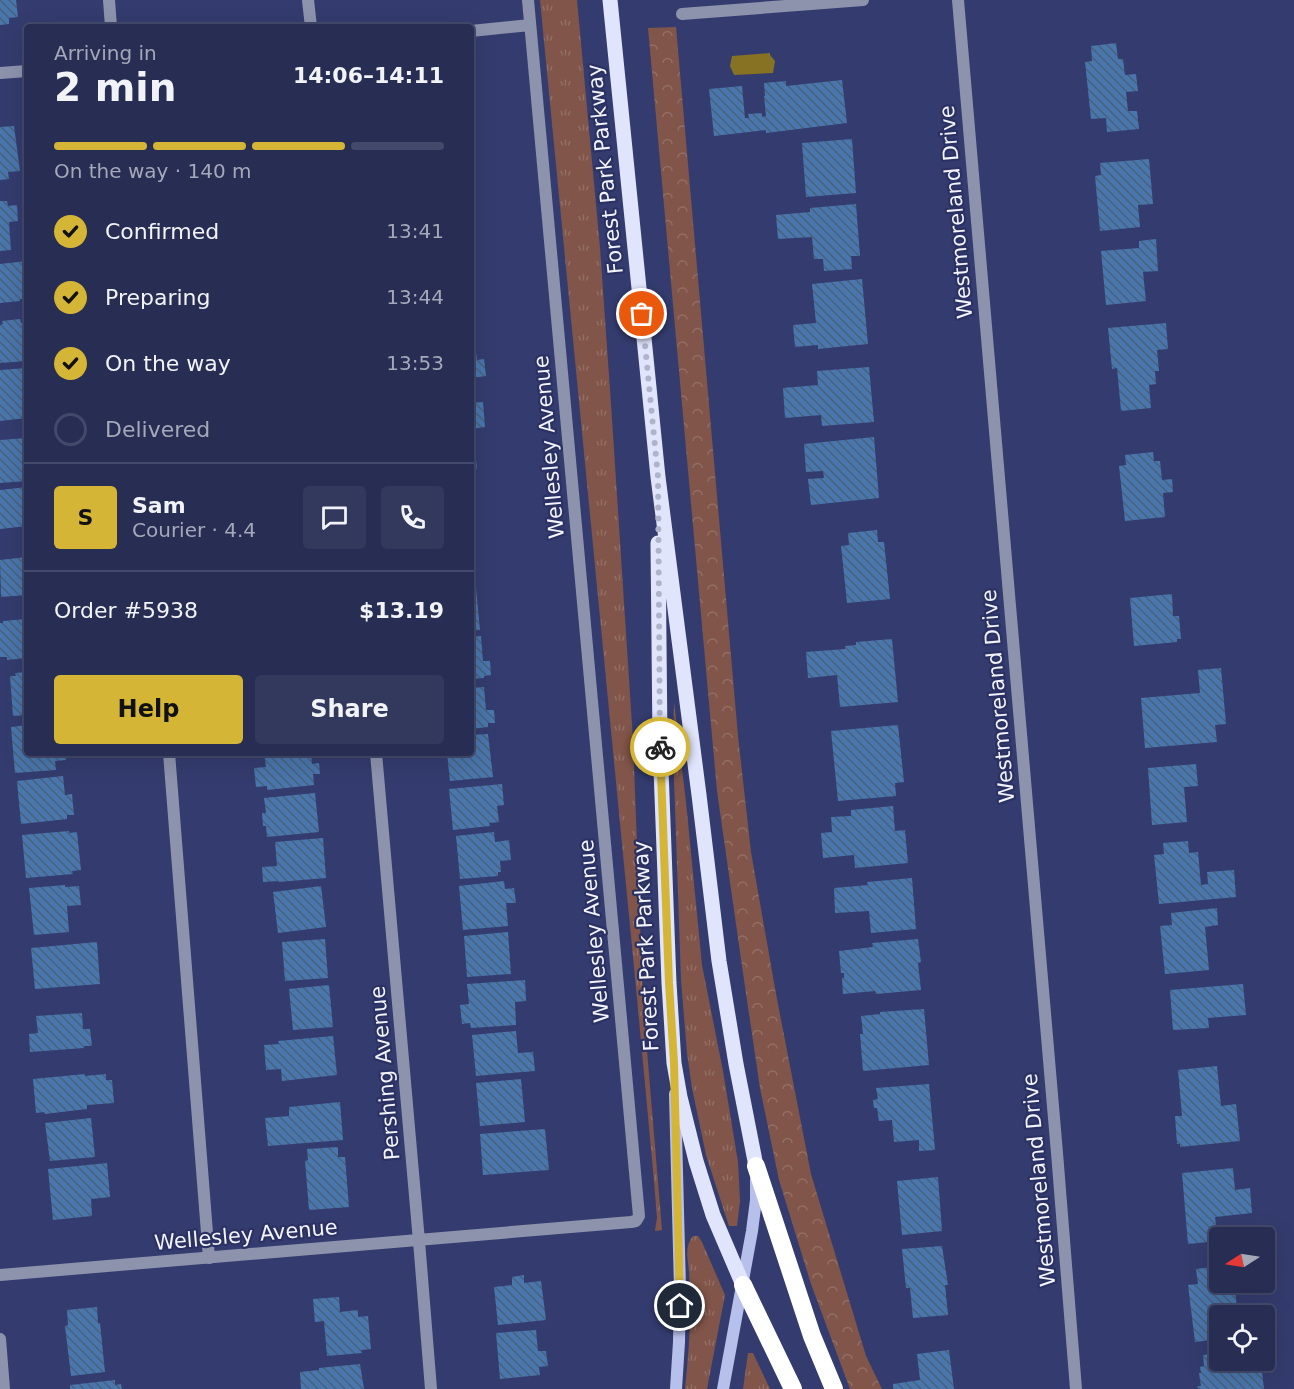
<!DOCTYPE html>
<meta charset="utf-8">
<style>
:root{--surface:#272d53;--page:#33395d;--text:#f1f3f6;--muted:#a4a8b8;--line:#43496a;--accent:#d4b535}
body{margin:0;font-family:"DejaVu Sans",sans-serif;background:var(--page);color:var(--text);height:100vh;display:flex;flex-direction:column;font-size:22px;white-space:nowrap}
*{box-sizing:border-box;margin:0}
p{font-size:20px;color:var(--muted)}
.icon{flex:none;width:33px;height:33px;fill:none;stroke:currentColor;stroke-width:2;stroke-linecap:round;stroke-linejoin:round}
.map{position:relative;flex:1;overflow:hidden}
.details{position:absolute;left:24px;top:24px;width:450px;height:732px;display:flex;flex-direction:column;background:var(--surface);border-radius:6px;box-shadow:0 6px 24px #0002,0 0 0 2px var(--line)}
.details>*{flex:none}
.needle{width:39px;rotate:258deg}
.tools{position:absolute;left:1209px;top:1227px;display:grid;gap:12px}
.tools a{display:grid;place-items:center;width:66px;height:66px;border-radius:6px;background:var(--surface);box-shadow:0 6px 24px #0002,0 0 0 2px var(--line);font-size:30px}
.pin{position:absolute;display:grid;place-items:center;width:51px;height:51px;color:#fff;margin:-26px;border:3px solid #fff;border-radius:50%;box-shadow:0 2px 6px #0007}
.courier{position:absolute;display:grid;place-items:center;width:60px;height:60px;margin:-30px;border:4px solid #d4b535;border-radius:50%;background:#fff;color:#222;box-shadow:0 2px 8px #0007}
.headline em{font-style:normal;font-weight:700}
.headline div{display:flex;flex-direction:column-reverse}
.headline{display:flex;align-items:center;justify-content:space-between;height:102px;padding:0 30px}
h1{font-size:39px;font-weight:700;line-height:45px}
.bar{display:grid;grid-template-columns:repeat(4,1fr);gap:9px 6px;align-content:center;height:72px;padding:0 30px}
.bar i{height:8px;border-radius:4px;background:var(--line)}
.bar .current{background:var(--accent)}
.bar p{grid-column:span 4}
.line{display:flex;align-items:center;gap:15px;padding:0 30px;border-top:2px solid var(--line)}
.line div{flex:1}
.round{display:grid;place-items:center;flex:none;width:63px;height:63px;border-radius:6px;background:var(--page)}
ol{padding:0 30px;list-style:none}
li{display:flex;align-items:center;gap:18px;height:66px}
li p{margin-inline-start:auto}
li .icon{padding:6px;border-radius:50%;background:var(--accent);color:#111;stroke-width:4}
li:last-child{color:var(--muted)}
li i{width:33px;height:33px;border:3px solid var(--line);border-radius:50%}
.cta{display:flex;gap:12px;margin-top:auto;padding:12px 30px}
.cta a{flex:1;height:69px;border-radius:6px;background:var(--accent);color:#111;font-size:24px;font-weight:700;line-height:69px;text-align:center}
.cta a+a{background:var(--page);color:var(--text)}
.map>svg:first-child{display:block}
.grass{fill:url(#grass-tufts)}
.forest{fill:url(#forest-crowns)}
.water{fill:#867222}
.building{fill:url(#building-back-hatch)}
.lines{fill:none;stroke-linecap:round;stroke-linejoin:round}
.lane{stroke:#8d93ad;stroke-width:12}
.street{stroke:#8d93ad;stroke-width:12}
.secondary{stroke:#b7c0ea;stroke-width:12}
.primary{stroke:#e0e5fb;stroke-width:15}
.highway{stroke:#fff;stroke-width:18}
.done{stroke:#b0b4ca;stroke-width:6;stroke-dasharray:0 10.8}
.route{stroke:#d4b535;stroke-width:8}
.labels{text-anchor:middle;stroke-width:4.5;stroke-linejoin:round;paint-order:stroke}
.street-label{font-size:21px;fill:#f3f4fb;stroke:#2b3163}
</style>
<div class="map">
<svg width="1294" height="1389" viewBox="0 0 1294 1389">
<defs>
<pattern id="grass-tufts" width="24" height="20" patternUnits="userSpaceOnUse" patternTransform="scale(1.5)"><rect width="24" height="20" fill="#815549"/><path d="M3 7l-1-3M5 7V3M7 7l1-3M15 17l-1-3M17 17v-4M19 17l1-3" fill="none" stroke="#936e64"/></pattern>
<pattern id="forest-crowns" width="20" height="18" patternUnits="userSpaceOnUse" patternTransform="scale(1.5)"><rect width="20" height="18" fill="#815549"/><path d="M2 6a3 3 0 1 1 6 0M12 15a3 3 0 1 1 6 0" fill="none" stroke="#936e64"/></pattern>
<pattern id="building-back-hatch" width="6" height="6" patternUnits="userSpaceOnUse" patternTransform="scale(1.5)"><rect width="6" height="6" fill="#4976ad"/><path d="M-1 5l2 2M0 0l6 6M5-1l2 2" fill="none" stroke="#49607c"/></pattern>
</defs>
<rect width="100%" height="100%" fill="#343c6f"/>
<path class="grass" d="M540,0H577L600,248L611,404L633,740L643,1003L662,1230L655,1231L657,1218L654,1181L637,998Z
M674,702L686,802L702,965L723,1071L738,1162L740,1201L737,1226H729L706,1155L692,1088L687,1053L681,980L673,750Z
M693,1236H698L702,1242L725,1295L707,1389H685C689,1350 692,1311 689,1272C688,1258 684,1247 693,1236Z
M748,1353H753L770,1389H743Z"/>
<path class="forest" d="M676,27L738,736L751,852L776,994L811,1174L866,1356L882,1389H850L811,1284L779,1180L760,1088L743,973L717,791L648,28Z"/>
<path class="water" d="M770,53V55L775,61L773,73L734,75L730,66L732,56Z"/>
<path class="building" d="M0,0H16L18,17L9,18V24L0,25Z
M1116,43L1118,59H1123L1125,75L1136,74L1138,91L1126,92L1128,111H1137L1139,129L1107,132L1106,118L1091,119L1085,62L1092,61L1091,46Z
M842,80L847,123L766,133V130L714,136L709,89L742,86L745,118H749L748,114L762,113V117L766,116L764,96H765L764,83L786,81V86Z
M14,126L20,171L8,172L9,179L0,180V127Z
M852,139L856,193L806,197L802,143Z
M1149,159L1153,204L1138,205L1140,227L1100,231L1095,176L1101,175L1100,163Z
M0,201H7L8,206L17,205L18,221L9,222L11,250L0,251Z
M856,204L860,256H851L852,269L824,271L823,259H814L812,237L778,239L776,215L810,212V208Z
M1156,239L1158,271L1143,272L1146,301L1106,305L1101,251L1139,248V241Z
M471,254H473L475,276H471Z
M27,261V299H20V301L0,303V264Z
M862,279L868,344L818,349V345L795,347L793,325L816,323L812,284Z
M20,319L21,323H25L27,341V361L0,363V325L3,324L2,321Z
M1166,323L1168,349L1157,350L1159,371H1155L1156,384L1149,385L1151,408L1121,411L1117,368L1112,369L1108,328Z
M476,352L477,360L484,359L486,376L471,378V353Z
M869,367L874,422L822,426L821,415L785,418L783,388L818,385L817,371Z
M27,368V401H24L26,418L0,421V370Z
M483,402L485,427L471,429V403Z
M874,437L879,498L811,505L808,479L824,478L823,471L806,472L804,444Z
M27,438V481L0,483V440Z
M474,442L477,469H471V443Z
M1153,452L1154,461H1160L1162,480L1172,479L1173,492L1163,493L1165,517L1125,521L1119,466L1126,465L1125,455Z
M27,487V526L0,529V490Z
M877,530L878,542H884L890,599L847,603L841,546L849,545L848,533Z
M27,557V595L1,597L0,560Z
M471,588H476L480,630L471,631Z
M1172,594L1173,616H1179L1181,639H1177V642L1134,646L1130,598Z
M27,619V658L7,660V657H0V623H3V621Z
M481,636L483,661H490L491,675L484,676V678L471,679V637Z
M892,639L898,702L840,707L837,675L808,678L806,652L845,649V646L856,645V642Z
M1221,668L1226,724L1215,725L1217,742L1145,748L1141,698L1200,693L1198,670Z
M27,672V715L13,716L10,676H16L15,673Z
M484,687L486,710H494L495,723H488V727L471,729V688Z
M27,725V753H66V760L55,761L56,770L15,773L11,727Z
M898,725L904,782L895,783L896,796L838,801L831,731Z
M488,734L493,777L450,781L447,753H471V735Z
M264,753H311L312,764L319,763L320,774H313L314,785L267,790V786L256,787L254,768L266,767Z
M1196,764L1198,786L1184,787L1187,822L1152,825L1148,768Z
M63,776L65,795L72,794L74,815H67V819L21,824L17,781Z
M502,784L504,805L497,806L499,822L489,823L490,826L453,830L449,789Z
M315,793L319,832L267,837L266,826H263L262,813H266L264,798Z
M893,806L895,831L905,830L908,863L855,868L854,855L823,858L821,833L832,832L831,817L851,816V810Z
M69,831V833L77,832L81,870L72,871L73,874L26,878L22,835Z
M494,832L495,842L509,840L511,860L500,861L501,872H498V876L460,879L456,836Z
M323,838L326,878L278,882V881L263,882L262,867L277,866L275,842Z
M1188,841L1189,853L1198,852L1201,885L1208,884L1207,872L1234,870L1236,897L1159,904L1154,855L1164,854L1163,843Z
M912,878L916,929L871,933L869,911L835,913L834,888L868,885L867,882Z
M504,881L505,889L514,888L516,903H506L508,926L463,930L459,886Z
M65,885V887L79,886L81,905L67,906L69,932L34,935L29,888Z
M321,886L326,927L278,933L273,892Z
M1217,908L1218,925L1205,927L1209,970L1165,974L1160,926L1172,925L1171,913Z
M508,932L511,974L467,977L464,936Z
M325,939L328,978L285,981L282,942Z
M918,939L921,962L918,963L921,990L876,994L875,991L843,994L842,978H844V973H841L839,951L873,947L872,943Z
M97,942L100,984L35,989L31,948Z
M525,980L526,1001L515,1002L516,1025L471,1028L470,1023L462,1024L460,1005L469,1004L467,984Z
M1243,984L1246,1015L1208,1018L1209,1028L1173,1030L1170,990Z
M329,985L333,1027L293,1030L289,989Z
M924,1009L929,1065L863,1071L860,1034H863L861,1016L880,1014V1012Z
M82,1013L83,1029H90L92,1046H84V1048L30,1052L29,1034L38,1033L36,1016Z
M516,1031L518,1053L533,1052L535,1071L476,1076L472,1035Z
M333,1036L337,1075L282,1081L281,1069L266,1070L264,1045L279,1044L278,1041Z
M1217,1066L1221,1106L1236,1104L1240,1141L1180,1147V1144H1177L1175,1116H1182L1178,1070Z
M85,1074V1076L106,1074V1080H112L114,1103L87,1105V1109L45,1114L44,1112L36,1113L33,1079Z
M521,1079L525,1122L480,1126L476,1083Z
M929,1084L935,1150L919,1151V1140L894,1142L892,1120L879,1121L877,1108H874L873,1100L878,1099L876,1088Z
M340,1102L343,1140L268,1146L265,1118L289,1116V1107Z
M91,1118L95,1157L50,1161L45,1123Z
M545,1129L549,1170L483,1175L480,1134Z
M338,1147V1157H345L349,1207L309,1210L305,1161L308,1160L307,1149Z
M107,1163L110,1197L91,1199L92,1216L53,1220L48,1169Z
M1233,1168L1235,1190L1250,1188L1252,1213L1215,1217L1218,1241L1188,1244L1182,1173Z
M938,1177L942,1231L902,1235L897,1181Z
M942,1246L948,1285H945L948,1315L913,1318L910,1288H906L902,1249Z
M1220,1266V1282H1234L1238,1316H1220V1339L1195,1342L1188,1285L1198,1284L1196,1269Z
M524,1275V1283L541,1281L546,1320L498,1325L494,1287L512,1285V1277Z
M339,1297L340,1312L358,1310V1317L368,1316L371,1349L361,1350L362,1353L327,1356L324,1321L315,1322L313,1299Z
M97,1307L98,1323H100L105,1372L71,1376L65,1326L68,1325L67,1310Z
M1272,1307L1274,1330L1264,1331V1316H1246V1309Z
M536,1330L538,1351H546L548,1366L539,1367L540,1375L500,1379L496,1333Z
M949,1350L954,1389H893V1384L920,1380L917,1354Z
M1220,1353V1360H1245V1363L1248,1364L1261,1363L1264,1389H1198L1197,1386H1201L1199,1373H1201L1200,1367L1204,1366L1203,1355Z
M360,1364L364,1389H301L300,1372L319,1370V1368Z
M115,1380V1385L121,1384L122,1389H70V1385Z"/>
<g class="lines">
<path class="lane" d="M109,0L111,27
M169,753L209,1258"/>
<path class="street" d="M308,0L311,27
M958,0L1057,1153L1076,1389
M682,14L863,0
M471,31L530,25
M0,73L27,71
M376,753L419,1241L431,1389
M0,1275L631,1222L636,1221L639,1216L528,0
M0,1339L4,1389"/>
<path class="secondary" d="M675,1094L680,1288L679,1342L676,1389
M723,1389L752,1231L756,1200V1180"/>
<path class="primary" d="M610,0L658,477L699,795L719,961L736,1064L756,1166
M658,543L660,742L669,983L674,1063L680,1097L696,1161L713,1215L743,1285"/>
<path class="highway" d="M756,1166L812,1336L834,1389
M743,1285L793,1389"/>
</g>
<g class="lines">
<path class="done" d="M642,314L658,477L660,747"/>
<path class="route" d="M660,747L669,983L674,1063L680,1306"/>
</g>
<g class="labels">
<g class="street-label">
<text transform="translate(605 169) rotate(-96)" y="7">Forest Park Parkway</text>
<text transform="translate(956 212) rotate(-95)" y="7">Westmoreland Drive</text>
<text transform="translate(549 447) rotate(-95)" y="7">Wellesley Avenue</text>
<text transform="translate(998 696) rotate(-95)" y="7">Westmoreland Drive</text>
<text transform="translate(594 931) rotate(-95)" y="7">Wellesley Avenue</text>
<text transform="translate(646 946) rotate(-93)" y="7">Forest Park Parkway</text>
<text transform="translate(385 1073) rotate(-95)" y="7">Pershing Avenue</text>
<text transform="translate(1039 1180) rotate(-95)" y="7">Westmoreland Drive</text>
<text transform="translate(246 1235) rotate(-5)" y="7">Wellesley Avenue</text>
</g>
</g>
</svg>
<div class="tools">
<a><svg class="needle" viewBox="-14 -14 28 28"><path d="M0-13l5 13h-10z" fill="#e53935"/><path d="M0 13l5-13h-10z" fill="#a4a8b8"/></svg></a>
<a><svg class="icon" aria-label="locate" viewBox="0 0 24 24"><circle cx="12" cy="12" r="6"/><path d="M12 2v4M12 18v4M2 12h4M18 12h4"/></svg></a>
</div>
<div class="pin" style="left:642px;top:314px;background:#ea580c"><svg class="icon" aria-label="bag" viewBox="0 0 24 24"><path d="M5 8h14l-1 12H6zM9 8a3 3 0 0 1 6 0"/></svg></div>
<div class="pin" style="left:680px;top:1306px;background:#1f2937"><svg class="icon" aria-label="home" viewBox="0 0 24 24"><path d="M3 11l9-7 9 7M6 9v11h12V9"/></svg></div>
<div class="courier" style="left:660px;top:747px"><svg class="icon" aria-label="bike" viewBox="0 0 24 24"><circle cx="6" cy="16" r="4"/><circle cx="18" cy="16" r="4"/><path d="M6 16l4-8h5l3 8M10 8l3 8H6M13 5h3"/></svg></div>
<section class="details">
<div class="headline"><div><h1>2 min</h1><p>Arriving in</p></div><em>14:06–14:11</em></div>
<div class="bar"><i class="current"></i><i class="current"></i><i class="current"></i><i></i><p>On the way · 140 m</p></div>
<ol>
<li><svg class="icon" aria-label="check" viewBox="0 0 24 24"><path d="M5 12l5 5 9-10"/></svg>Confirmed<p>13:41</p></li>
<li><svg class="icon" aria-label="check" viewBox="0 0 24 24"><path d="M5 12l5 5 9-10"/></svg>Preparing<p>13:44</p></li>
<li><svg class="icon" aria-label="check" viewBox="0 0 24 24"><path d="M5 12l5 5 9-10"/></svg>On the way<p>13:53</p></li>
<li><i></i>Delivered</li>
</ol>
<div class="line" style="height:108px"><b class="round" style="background:var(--accent);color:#111">S</b><div><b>Sam</b><p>Courier · 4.4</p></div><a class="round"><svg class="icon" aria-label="chat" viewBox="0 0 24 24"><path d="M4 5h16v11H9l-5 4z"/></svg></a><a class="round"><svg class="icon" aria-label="phone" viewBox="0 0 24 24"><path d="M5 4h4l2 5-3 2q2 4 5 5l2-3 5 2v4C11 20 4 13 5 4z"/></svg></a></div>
<div class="line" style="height:78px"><div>Order #5938</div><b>$13.19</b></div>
<div class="cta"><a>Help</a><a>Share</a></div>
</section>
</div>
